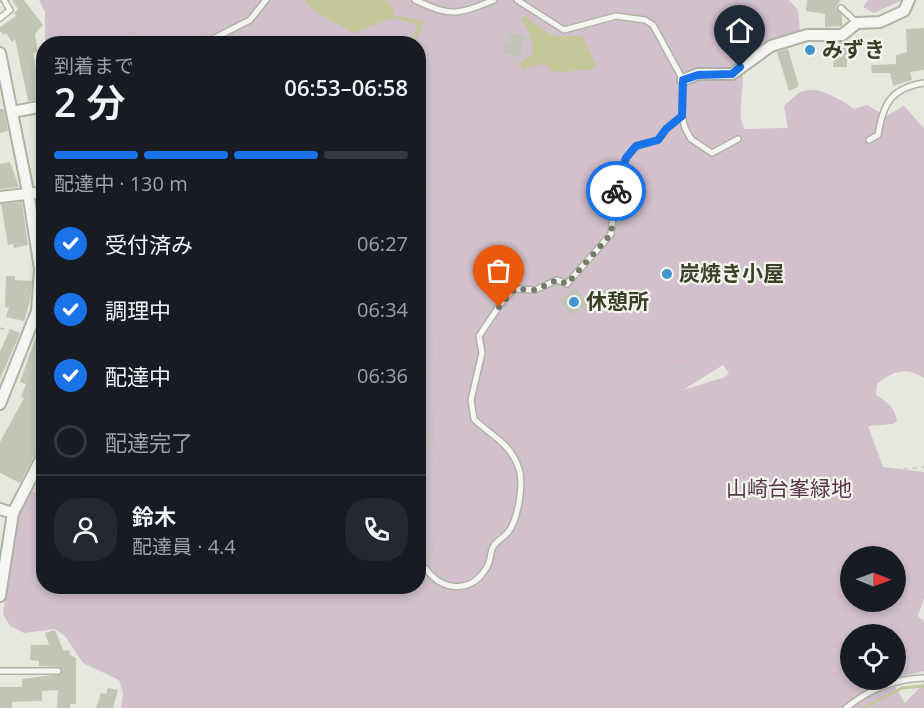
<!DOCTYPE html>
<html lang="ja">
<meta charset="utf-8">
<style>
:root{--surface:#171b24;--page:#242831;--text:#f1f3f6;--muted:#9ea1a6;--line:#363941;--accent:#1a73e8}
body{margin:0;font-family:"Open Sans","Noto Sans JP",sans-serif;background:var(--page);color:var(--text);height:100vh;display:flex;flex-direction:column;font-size:22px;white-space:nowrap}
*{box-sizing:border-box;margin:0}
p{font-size:20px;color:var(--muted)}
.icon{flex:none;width:33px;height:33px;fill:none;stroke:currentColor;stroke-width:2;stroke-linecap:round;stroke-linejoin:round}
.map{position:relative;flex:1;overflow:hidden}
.drawer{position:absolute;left:36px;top:36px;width:390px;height:558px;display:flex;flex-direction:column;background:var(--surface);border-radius:24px;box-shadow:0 3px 9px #0003}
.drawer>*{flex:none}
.needle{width:39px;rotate:91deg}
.tools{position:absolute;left:840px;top:546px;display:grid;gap:12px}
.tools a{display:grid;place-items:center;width:66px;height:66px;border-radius:50%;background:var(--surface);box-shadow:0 3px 9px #0003;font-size:30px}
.pin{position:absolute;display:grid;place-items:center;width:51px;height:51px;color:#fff;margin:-62px -26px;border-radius:50% 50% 50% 0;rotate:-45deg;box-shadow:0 0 6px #0007}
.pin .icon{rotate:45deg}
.courier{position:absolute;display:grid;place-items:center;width:60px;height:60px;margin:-30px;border:4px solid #1a73e8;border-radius:50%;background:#fff;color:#222;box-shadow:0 2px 8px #0007}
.head em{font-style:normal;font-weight:600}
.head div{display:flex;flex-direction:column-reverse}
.head{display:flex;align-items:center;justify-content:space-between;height:102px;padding:0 18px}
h1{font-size:39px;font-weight:600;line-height:45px}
.bar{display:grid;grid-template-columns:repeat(4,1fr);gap:9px 6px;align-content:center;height:72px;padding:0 18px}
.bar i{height:8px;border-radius:4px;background:var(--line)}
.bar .active{background:var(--accent)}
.bar p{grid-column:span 4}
.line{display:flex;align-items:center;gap:15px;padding:0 18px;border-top:2px solid var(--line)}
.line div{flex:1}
.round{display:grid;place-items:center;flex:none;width:63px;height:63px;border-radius:24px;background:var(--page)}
ol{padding:0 18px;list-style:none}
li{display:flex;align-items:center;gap:18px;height:66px}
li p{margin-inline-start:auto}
li .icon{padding:6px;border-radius:50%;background:var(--accent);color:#fff;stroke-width:4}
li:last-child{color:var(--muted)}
li i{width:33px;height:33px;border:3px solid var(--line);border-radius:50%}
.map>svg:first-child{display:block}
.green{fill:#d2c0cc;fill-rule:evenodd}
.water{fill:#c4c899}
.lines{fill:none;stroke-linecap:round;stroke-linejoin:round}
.stream{stroke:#c4c899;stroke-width:3}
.building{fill:#c2c5b6}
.service-casing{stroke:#afb2a4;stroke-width:8}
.minor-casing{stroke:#afb2a4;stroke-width:14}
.path{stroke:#c4c6bd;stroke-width:1.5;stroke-dasharray:4.5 4.5;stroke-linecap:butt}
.service{stroke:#f5f6f1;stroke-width:5}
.minor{stroke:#f5f6f1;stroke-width:10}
.done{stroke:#767a68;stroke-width:6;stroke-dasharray:0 10.8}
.route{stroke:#1a73e8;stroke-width:8}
.poi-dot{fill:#4294ce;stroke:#f4f6ee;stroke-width:2}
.labels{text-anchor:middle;stroke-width:4.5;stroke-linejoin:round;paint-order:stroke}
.poi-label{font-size:21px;font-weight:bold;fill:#3a3f28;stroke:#f4f6ee;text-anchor:start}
.park-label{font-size:21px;fill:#5b354c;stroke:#f4f6ee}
</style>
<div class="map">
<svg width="924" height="708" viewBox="0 0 924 708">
<rect width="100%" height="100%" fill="#e6e8de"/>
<path class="green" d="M39,0H789L798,10L800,31L755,51L740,61C748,84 735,107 744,129L788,128L784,106C790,101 796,93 804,91C819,86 842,100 854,109L867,105L886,116L904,106L924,128V378C907,366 892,371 877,384L876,395C887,402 895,407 897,421L893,424L868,426L883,467L924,472V598L918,616L924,621V671L896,678V634H850V680H891L905,703L924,683V708H121L123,693L119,680L83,663L65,636L55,629L24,633L10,626L3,614L16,514L29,489L43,495L44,586H418V44L45,43V12ZM723,365L729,373L725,377L683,390ZM850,556H896V602H850Z
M868,0H902L874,13L863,7Z"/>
<path class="water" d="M305,0H384L392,4L394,15L424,22L417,39L413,37L418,25L393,18L353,33C343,26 308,10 305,0Z
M524,16L553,36H582L596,64L594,70C579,69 567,74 552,71C544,58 533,68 522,70L520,62L530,57C539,43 526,31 521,19Z"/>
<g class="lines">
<path class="stream" d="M863,708L902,688L924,686"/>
</g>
<path class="building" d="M12,0H24L43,25L35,34L38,52L33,53L41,99L28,101L15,39L12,42L6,33L3,35L0,31V27L16,16L14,13L18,9Z
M807,0H841L836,7L842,15V26L825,27V14L806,11Z
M924,28V70L910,72L912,80L893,86L890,73H872L871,65L896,64V55L907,52L906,29Z
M511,33L524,36L520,57L503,53L505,41L509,42Z
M847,41V67H833L834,42Z
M788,49L798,83V87L789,91L777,52Z
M0,109H4L8,131L0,133Z
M10,162L19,187L0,189V164Z
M22,202L28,245L14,248L13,244L8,245L1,204Z
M6,276H15V280L32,281L30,301L24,321L6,317L9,308L5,307Z
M575,288L588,303L572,316L560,300Z
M10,329L20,333L0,379V352Z
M35,339L44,340V446L37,450L20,483L0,473V442L24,398L21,397L26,384L20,382Z
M44,470V494L34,490Z
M55,630L63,650L70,651L69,654L76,658V704H70V708H57L58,690L42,691V701L12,702V708H0V687H22V679L62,674L60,667L39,666V661L30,660L31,645H49L45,633Z
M108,688L118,690L113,708H96L101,693L106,694Z"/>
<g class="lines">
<defs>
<path id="service" d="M415,0C452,17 457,15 494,0
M517,0L564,30L616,16L645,20L653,25L683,80L682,116L685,128L691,139L712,153L738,139
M841,8L857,23
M0,18L10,10L4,0
M203,44L250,20L266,0
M869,140L878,135C883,104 891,88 924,83
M426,569C445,594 474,592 488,565C491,559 490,552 493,547C496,541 505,537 509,531C518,518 524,484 519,469C511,443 491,436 474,419L471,400L482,353L479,336L506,296L515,289L535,290L557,280L567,284L572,278L611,234L616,192L626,158L636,146L658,140L666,129L682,116
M0,671H58
M846,708C870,689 893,679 924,678"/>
<path id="minor" d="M0,53L28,192L40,269L37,311L0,404
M683,80L698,74H732L771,46L807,35H842L857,23L880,22L904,11L909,0
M12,112L44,106
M0,197L44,192
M0,509L13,513
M0,596L13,513L44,453"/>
</defs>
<use href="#service" class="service-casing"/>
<use href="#minor" class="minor-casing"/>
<path class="path" d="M406,0L397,22L445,41L473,38L500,40
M631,0H642
M640,0L642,8
M612,8L587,7V4H618V0
M626,8H651L665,4L666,0
M427,33L437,17
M203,36L200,24L222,6L224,0
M501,38H508L507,26
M106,44L201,5L205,0
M497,58L519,60L526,55L528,38L513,20
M496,62L503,29L522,12
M744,136L751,131H761L831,160L842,166L867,190
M418,186L464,185L481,192L494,191L499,207L516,213L534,206L556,218L563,227L549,247L533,254L523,267L544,262L573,263
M617,238L638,249H650L679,267
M879,277L881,266
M898,281L918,308L924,312
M776,319L809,257L834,248L851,245L868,223L866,170L857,152L861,143
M0,328L18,333
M33,349L44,354
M418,375L441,370L443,364L437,351L448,350L437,339L450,325L453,317L443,311L455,294L485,314
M634,423L655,431
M790,467L810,472L820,466L852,474L924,467
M37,526L44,531
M429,562L437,534L454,508L451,482L431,444L434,411L445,399L464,393
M140,586L146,590L155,586
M159,586L175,610L219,616
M896,670H918
M621,671L643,665L655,649L681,634L704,663
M153,708L166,700V673C185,648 233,614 242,586
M546,708L560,699L595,690L621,671V631L617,590L638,521L630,500L627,479L633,441V412L636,401L659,369L662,367H685L701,362L725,345L795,312L818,296L864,277L924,283
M830,708L842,684L852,680"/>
<use href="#service" class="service"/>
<use href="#minor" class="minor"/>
</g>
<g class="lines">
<path class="done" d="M499,307L515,289L535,290L557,280L567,284L611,234L616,191"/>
<path class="route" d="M616,191L626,158L636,146L658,140L666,129L682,116L683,80L698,75L732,74L740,67"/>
</g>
<g class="poi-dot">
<circle cx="810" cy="50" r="6"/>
<circle cx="667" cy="274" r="6"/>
<circle cx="574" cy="302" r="6"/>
</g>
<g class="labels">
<g class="poi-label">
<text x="822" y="57">みずき</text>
<text x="679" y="281">炭焼き小屋</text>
<text x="586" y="309">休憩所</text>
</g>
<g class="park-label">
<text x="789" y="496">山崎台峯緑地</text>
</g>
</g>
</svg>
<div class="tools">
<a><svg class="needle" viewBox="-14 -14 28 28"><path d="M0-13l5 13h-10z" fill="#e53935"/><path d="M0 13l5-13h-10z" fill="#9ea1a6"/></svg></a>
<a><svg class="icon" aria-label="locate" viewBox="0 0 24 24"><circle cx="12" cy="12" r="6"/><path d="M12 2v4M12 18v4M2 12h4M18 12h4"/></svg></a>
</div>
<div class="pin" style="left:499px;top:307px;background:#ea580c"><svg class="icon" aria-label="bag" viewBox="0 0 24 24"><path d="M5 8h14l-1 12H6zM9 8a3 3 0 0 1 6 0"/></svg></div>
<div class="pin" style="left:740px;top:67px;background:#1f2937"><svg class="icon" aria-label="home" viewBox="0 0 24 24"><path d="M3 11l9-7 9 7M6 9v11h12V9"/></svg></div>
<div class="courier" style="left:616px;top:191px"><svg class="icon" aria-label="bike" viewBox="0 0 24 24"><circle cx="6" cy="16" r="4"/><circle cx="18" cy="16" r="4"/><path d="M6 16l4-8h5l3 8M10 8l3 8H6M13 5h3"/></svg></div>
<section class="drawer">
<div class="head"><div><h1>2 分</h1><p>到着まで</p></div><em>06:53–06:58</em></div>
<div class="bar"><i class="active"></i><i class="active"></i><i class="active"></i><i></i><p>配達中 · 130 m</p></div>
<ol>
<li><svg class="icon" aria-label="check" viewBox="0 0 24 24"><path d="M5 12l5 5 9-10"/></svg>受付済み<p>06:27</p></li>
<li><svg class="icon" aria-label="check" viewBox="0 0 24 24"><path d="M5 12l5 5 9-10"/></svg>調理中<p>06:34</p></li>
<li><svg class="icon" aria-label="check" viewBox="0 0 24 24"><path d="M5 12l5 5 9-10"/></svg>配達中<p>06:36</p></li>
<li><i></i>配達完了</li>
</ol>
<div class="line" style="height:108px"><a class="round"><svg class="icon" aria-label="person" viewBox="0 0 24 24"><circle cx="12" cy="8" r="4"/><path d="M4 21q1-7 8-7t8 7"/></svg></a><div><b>鈴木</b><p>配達員 · 4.4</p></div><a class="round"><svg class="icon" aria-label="phone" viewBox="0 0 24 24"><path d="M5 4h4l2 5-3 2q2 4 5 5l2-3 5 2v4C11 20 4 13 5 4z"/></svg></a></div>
</section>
</div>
